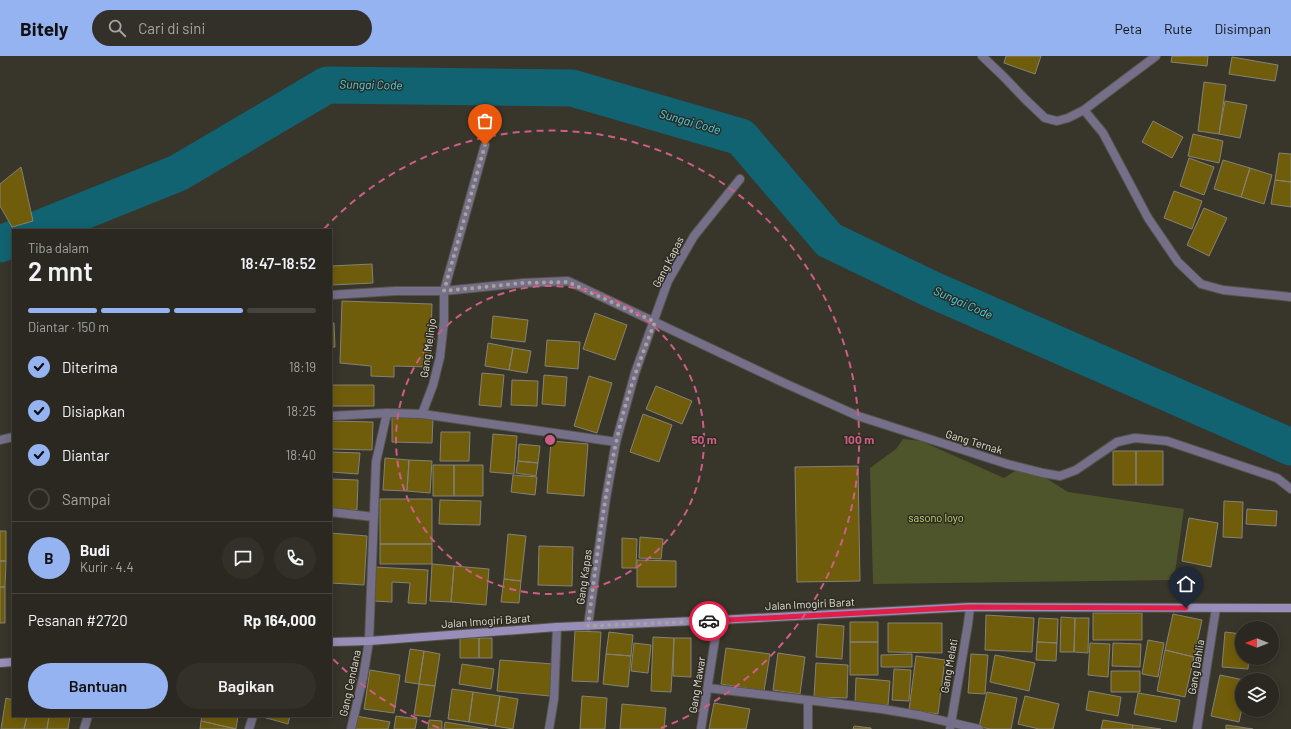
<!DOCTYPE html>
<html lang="id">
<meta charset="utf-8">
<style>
:root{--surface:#2a2820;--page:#323029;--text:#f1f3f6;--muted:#a5a6a5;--line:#46443e;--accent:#95b2f1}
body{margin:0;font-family:Barlow,sans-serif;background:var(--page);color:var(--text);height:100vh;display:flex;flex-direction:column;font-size:15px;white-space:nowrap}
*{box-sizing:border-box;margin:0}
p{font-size:13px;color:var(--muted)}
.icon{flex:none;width:22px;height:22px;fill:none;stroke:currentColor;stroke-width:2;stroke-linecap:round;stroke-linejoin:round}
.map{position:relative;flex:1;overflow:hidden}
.details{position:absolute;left:12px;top:173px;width:320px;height:488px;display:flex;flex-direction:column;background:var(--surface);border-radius:0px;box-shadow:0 2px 10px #0003,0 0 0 1px var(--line)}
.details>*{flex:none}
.needle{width:26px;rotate:270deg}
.buttons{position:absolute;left:1235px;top:565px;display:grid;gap:8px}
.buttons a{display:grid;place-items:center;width:44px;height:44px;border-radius:50%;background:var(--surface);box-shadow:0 2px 10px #0003,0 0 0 1px var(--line);font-size:20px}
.pin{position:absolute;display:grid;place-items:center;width:34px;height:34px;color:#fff;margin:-41px -17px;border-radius:50% 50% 50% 0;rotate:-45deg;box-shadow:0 0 4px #0007}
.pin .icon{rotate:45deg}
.courier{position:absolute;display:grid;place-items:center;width:40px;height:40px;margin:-20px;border:3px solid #e11d48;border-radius:50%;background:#fff;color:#222;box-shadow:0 1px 5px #0007}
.headline em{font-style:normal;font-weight:600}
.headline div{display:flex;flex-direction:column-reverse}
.headline{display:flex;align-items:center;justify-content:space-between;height:68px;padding:0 16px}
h1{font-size:26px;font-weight:600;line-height:30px}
.bar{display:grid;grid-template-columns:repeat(4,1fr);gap:6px 4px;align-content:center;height:48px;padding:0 16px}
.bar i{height:5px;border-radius:3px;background:var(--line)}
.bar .on{background:var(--accent)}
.bar p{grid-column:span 4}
.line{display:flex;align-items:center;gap:10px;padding:0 16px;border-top:1px solid var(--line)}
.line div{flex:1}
.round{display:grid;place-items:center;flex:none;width:42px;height:42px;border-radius:21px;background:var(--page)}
ol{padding:0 16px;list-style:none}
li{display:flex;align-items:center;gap:12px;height:44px}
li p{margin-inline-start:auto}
li .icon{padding:4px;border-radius:50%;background:var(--accent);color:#111;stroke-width:4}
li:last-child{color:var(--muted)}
li i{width:22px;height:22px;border:2px solid var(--line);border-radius:50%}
.primary-button{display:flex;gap:8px;margin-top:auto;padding:8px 16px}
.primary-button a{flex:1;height:46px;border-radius:24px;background:var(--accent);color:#111;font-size:16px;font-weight:600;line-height:46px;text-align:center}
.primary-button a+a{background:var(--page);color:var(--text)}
header{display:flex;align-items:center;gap:24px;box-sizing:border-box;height:56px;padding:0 20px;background:var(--accent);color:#111}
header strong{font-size:19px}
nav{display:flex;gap:22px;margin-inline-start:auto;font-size:14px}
.search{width:280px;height:36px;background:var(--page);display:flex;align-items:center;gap:10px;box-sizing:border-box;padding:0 14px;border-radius:22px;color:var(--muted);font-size:15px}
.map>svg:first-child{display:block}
.green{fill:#4f552b}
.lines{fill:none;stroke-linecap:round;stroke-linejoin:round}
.river{stroke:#116372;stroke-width:37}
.building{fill:#705d0b;stroke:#858276}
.lane-casing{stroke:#56544a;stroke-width:10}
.street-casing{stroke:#56544a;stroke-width:10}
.secondary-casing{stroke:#56544a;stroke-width:10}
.lane{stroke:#756f8a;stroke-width:8}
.street{stroke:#756f8a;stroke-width:8}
.secondary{stroke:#988eba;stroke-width:8}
.done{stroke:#a6a49c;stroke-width:4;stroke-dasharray:0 7.2}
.route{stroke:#e11d48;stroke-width:5}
.ring{fill:none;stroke:#cd5e87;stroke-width:2;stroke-dasharray:7 5}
.labels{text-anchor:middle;stroke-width:3;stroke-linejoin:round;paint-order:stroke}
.street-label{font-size:11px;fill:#e1dfd9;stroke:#2e2b21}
.park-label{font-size:11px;fill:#c8d774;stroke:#2e2b21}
.water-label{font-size:12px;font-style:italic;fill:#45d5f2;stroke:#2e2b21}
.centre{fill:#cd5e87;stroke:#2e2b21;stroke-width:2}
.ring-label{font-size:12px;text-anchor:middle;font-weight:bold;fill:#cd5e87;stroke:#2e2b21;stroke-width:3;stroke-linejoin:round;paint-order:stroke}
</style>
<header>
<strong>Bitely</strong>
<div class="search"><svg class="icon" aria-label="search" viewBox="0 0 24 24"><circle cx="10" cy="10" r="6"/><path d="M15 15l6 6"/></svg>Cari di sini</div>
<nav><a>Peta</a><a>Rute</a><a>Disimpan</a></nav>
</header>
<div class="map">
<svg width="1291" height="673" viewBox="0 0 1291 673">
<rect width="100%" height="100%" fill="#38352b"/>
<path class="green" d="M903,383L921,385L1004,422L1025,409L1068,436L1184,453L1174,524L873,528L870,412L896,393Z"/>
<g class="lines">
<path class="river" d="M36,174L178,117L327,29L572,32L741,81L829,184L933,234L1291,391
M0,188L13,183"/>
</g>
<path class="building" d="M1006,0H1041L1035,18L1004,7Z
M1172,0H1208L1207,10L1171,6Z
M1232,1L1278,9L1275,25L1229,18Z
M1204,26L1226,29L1219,78L1198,75Z
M1225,45L1247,49L1240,82L1219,78Z
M1153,65L1183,81L1172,102L1142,86Z
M1193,78L1223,85L1219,107L1188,100Z
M1279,97L1291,98V126L1275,124Z
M1189,102L1214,111L1204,139L1180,130Z
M1223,104L1250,112L1241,141L1214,133Z
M21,111L33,165L12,171L0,150V128Z
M1250,112L1272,119L1264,148L1241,141Z
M1275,124L1291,126V151L1271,148Z
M1174,135L1202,145L1192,173L1164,162Z
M1204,152L1227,162L1209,200L1187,189Z
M372,208L373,227L331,229V210Z
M342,245L432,248L430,311L394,310V321L371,320V310L340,307Z
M595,257L627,269L615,304L583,293Z
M493,260L528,264L525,286L491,282Z
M331,267H334L335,291H331Z
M547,284L580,286L578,313L545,310Z
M488,287L513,292L509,314L485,310Z
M513,292L531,295L527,317L509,314Z
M482,317L504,319L501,351L479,349Z
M544,319L567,321L565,350L542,348Z
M589,320L612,327L597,377L574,370Z
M512,324L538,325L537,350L511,349Z
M331,329H374V350H331Z
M656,330L692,345L682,368L646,353Z
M643,358L672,369L659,406L630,396Z
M392,361L433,362L432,387L392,386Z
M331,365L373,366L372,394L331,393Z
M441,376H470L469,405H440Z
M493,378L517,380L514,418L490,416Z
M551,385L588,388L584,440L547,437Z
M519,388L540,390L538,407L518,405Z
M1113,395H1136V429H1113Z
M1136,395H1163V429H1136Z
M331,396L360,397L358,418L331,416Z
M385,402L409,404L407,435L383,434Z
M409,404L432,405L430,437L407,435Z
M518,405L538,407L536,420L516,417Z
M433,409H454V440H433Z
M454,409H483V440H454Z
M858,410L860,525L797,526L795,411Z
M513,419L537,421L535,439L511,436Z
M331,423L358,424L357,454L331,453Z
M380,443H432V488H380Z
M440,444L481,445L480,469L439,468Z
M1224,445L1243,446L1242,482L1223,481Z
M1247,453L1277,455L1276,470L1246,468Z
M1189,462L1218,467L1211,511L1182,505Z
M0,475H6V505H0Z
M331,477L367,480L364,529L331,527Z
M508,478L526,480L521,525L504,523Z
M640,481L663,483L661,503L639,502Z
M622,482L637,483L636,512H622Z
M380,488H432V508H380Z
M539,490L573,491L572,530L538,529Z
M637,504L676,505V531H637Z
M0,505H6L5,531H0Z
M432,508L454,510L451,546L430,545Z
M454,510L489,513L486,549L451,546Z
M375,511L428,514L426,548L408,547L410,527L392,526V546L373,545Z
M504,523L521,525L519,547L501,546Z
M0,531H5V567H0Z
M1093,557H1142V584H1093Z
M1173,558L1202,564L1194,601L1165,594Z
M986,559L1034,562L1032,596L985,594Z
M1061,561L1075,562L1074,596H1060Z
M1039,562L1058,563L1057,587L1037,586Z
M1075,562H1089L1088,597L1074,596Z
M850,566H878V586H850Z
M888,567H942V597L888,596Z
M818,568L844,570L842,603L816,601Z
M575,575L601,576L598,626L572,625Z
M609,576L633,579L631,600L606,598Z
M1225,576L1242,578V602H1249L1248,613L1222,611Z
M653,581L674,582L671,636L651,635Z
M460,582H479V602H460Z
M479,582H492V602H479Z
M674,582H691V621L673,620Z
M1148,584L1164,587L1158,621L1142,618Z
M850,586H878V619H850Z
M1037,586L1057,587L1056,605L1036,604Z
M634,587L651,589L648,617L631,615Z
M1090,587L1110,588L1108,621L1088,619Z
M1113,587L1141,588L1140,611L1112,610Z
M726,592L770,598L764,635L721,628Z
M410,593L424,595L419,628L405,626Z
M1165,594L1194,601L1185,641L1157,635Z
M424,595L440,598L435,630L419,628Z
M778,597L805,601L800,638L773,634Z
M606,598L631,600L628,631L603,628Z
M912,598V611H881V599Z
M971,598L988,599L985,638L968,637Z
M995,599L1035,607L1029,635L990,626Z
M916,600L945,604L938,658L909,654Z
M500,604L553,608L550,640L497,635Z
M816,607L848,609L847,642L814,641Z
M462,608L494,613L491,633L459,628Z
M894,613L911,614L909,645L892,644Z
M370,614L400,619L394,657L364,653Z
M1111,615H1140V636H1111Z
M1220,619L1244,624H1242V652L1239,666L1211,660Z
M856,622L890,625L888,649L855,647Z
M419,628L435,630L430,661L414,659Z
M452,633L473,636L469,666L448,663Z
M1089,635L1121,641L1118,660L1086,654Z
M473,636L500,640L495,670L469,666Z
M987,636L1017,642L1011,673H991L979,671Z
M1138,637L1180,644L1176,666L1134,658Z
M500,640L518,643L513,673L495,670Z
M582,640L607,642L605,673H580Z
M1025,640L1059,648L1053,673H1039L1018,668Z
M6,642L13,644V660H27L24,673H1Z
M714,647L750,653L746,673H709Z
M622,648L666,652L664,673H620Z
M27,660H49L47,673H24Z
M49,660H70L68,673H47Z
M202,660H238L236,673L201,665Z
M263,660H290L288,668L263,661Z
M356,660L390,666L388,673H354Z
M396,660L417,663L415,673H394Z
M429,664L442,665V673H428Z
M1103,664L1133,669L1132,673H1101Z
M201,665L236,673H200Z
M445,666L488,673H444Z
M1133,669L1161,673H1132Z
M1226,669L1253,673H1226Z
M854,670L871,672V673H853Z"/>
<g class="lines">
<defs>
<path id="lane" d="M249,673L253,660"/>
<path id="street" d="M982,0L1004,21L1025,43L1045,62L1057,65L1068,62L1084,54L1156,0
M1084,54L1103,77L1148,162L1178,206L1201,228L1223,234L1291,241
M331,239L395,235H444L523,227L568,225L782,326L858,360L1007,408L1043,417L1060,420L1076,414L1117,386L1135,382L1167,385L1277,422L1291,433
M422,358L616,386
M331,360L387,357
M0,384L13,381
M331,456L374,461
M588,570L606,442L616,386L635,317L668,225L694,180L740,123
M708,632L882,653L918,659L979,673
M84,673L88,660
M351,673L363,622L369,585L376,406L387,357L422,358L433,329L440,301L444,265V235L485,89
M549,673L554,643L557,571
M701,673L718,564
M808,673V644
M950,673L968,568L970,551
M1197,673L1216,552"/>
<path id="secondary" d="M331,586L369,585L557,571L718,564L970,551L1291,552
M0,607L13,606"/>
</defs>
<use href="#lane" class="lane-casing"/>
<use href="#street" class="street-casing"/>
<use href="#secondary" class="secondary-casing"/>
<use href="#lane" class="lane"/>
<use href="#street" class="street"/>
<use href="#secondary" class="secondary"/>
</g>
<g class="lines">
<path class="done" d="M485,89L444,235L523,227L568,226L655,266C639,305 625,345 616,387C603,447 596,509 588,570L709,565"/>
<path class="route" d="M709,565L970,551L1186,552"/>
</g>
<g class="ring">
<circle cx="550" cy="384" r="154"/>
<path d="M439 672A309 309 0 0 1 332 602M324 173A309 309 0 1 1 661 672"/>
</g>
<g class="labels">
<g class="street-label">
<text transform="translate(668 206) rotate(-63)" y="4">Gang Kapas</text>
<text transform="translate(428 292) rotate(-82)" y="4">Gang Melinjo</text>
<text transform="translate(974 386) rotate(17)" y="4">Gang Ternak</text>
<text transform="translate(584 521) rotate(-82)" y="4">Gang Kapas</text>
<text transform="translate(810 548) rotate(-3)" y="4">Jalan Imogiri Barat</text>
<text transform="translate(486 565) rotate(-4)" y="4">Jalan Imogiri Barat</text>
<text transform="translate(949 610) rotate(-80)" y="4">Gang Melati</text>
<text transform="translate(1196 611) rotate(-81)" y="4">Gang Dahlia</text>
<text transform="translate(350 627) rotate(-78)" y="4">Gang Cendana</text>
<text transform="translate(697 629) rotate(-81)" y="4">Gang Mawar</text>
</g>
<g class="park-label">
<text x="936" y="466">sasono loyo</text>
</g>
<g class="water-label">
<text transform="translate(371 29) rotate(1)" y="4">Sungai Code</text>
<text transform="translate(690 66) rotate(16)" y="4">Sungai Code</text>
<text transform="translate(963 247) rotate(24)" y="4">Sungai Code</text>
</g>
</g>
<circle cx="550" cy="384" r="6" class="centre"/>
<g class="ring-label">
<text x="704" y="388">50 m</text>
<text x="859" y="388">100 m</text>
</g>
</svg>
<div class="buttons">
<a><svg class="needle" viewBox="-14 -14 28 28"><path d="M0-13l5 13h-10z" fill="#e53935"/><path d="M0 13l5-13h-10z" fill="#a5a6a5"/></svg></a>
<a><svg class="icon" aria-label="layers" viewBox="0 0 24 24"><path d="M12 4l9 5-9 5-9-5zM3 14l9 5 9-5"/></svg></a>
</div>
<div class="pin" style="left:485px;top:89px;background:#ea580c"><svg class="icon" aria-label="bag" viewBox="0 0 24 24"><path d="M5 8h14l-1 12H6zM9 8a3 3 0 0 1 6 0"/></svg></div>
<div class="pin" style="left:1186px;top:552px;background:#1f2937"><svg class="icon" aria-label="home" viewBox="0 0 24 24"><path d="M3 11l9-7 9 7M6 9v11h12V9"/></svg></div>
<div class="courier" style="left:709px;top:565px"><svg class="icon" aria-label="car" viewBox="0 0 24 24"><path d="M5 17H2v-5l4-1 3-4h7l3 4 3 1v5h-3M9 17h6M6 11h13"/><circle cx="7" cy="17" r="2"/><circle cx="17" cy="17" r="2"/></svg></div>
<section class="details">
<div class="headline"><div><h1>2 mnt</h1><p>Tiba dalam</p></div><em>18:47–18:52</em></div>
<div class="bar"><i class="on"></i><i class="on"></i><i class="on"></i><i></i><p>Diantar · 150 m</p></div>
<ol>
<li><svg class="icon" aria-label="check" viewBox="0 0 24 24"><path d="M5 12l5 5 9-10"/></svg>Diterima<p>18:19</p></li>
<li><svg class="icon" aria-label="check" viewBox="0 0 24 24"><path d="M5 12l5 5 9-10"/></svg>Disiapkan<p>18:25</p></li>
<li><svg class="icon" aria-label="check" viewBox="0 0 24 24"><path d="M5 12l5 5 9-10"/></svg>Diantar<p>18:40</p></li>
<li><i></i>Sampai</li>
</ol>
<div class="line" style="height:72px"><b class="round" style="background:var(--accent);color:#111">B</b><div><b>Budi</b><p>Kurir · 4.4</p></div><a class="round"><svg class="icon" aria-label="chat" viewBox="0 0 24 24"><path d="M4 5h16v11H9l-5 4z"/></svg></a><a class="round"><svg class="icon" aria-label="phone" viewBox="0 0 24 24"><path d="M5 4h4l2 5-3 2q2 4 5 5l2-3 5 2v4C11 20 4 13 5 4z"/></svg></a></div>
<div class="line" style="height:52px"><div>Pesanan #2720</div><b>Rp 164,000</b></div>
<div class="primary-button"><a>Bantuan</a><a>Bagikan</a></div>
</section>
</div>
